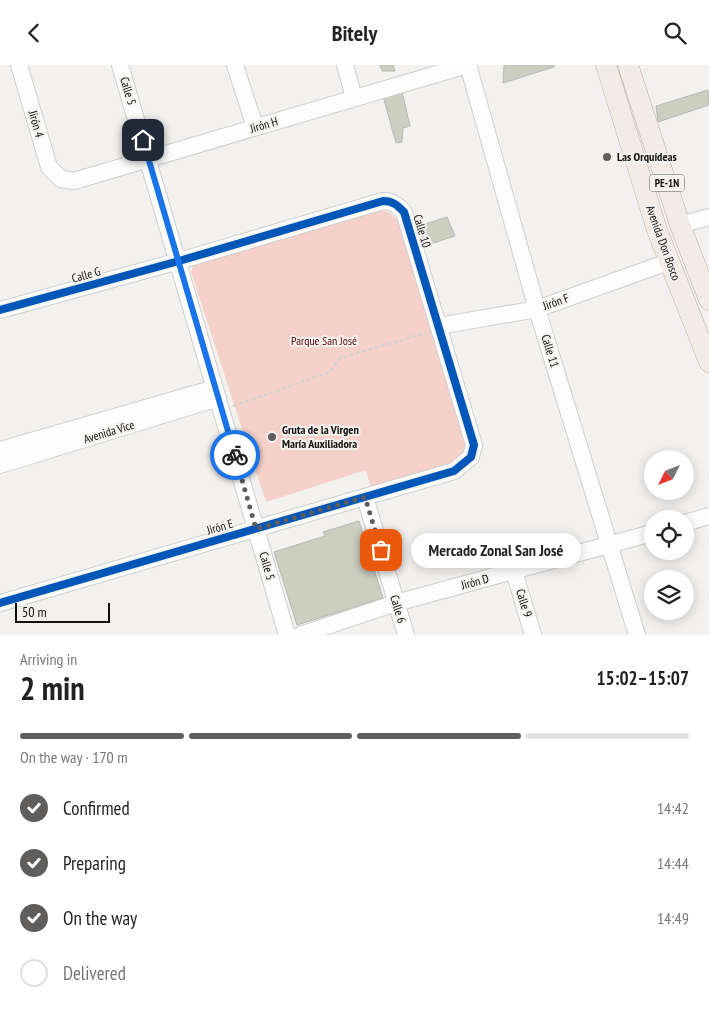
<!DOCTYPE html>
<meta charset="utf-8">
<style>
:root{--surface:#fff;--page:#f6f6f6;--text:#222;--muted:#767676;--line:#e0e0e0;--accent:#5f5e5d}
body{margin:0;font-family:"PT Sans Narrow",sans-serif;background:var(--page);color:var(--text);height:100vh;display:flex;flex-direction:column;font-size:19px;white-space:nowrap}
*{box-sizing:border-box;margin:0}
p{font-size:16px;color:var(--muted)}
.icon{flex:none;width:28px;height:28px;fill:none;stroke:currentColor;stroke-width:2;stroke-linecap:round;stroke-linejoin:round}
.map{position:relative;height:570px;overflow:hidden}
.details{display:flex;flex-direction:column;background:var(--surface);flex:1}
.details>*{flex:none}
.needle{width:32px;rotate:228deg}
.fabs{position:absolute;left:644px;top:385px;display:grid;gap:10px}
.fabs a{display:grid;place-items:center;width:50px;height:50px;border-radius:50%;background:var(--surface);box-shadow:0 2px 12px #0003;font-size:25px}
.scale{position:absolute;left:15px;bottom:12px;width:95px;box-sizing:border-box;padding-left:5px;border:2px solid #100f0e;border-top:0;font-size:14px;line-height:18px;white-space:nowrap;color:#100f0e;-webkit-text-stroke:4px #f3f2ee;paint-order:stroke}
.pin{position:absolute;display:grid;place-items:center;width:42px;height:42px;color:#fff;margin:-21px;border-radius:10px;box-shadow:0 2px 8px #0006}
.courier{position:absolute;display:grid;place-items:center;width:50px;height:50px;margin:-25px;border:4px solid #1a73e8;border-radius:50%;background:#fff;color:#222;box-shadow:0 1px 6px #0007}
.bubble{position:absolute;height:35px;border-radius:18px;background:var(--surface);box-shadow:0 2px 12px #0003;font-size:16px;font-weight:600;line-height:35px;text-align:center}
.summary em{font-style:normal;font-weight:600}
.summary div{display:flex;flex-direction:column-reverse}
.summary{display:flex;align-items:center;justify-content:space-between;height:85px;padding:0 20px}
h1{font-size:32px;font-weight:600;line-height:38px}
.bar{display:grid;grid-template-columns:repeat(4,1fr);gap:8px 5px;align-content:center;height:60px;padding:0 20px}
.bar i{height:6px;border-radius:4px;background:var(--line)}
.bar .active{background:var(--accent)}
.bar p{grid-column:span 4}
ol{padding:0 20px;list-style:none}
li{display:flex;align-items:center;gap:15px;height:55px}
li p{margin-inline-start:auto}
li .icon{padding:5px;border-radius:50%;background:var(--accent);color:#fff;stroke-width:4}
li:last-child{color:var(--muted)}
li i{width:28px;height:28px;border:2px solid var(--line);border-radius:50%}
header{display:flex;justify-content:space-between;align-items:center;height:65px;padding:0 20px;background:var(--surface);font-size:22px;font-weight:600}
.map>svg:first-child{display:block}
.green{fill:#f5d1c9}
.building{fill:#cccec0;stroke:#b8b8b6}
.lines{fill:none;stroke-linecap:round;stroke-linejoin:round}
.minor-casing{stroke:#cececc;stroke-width:18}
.major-casing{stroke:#b8ada3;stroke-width:21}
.path{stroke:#d2d2d2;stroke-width:2.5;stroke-dasharray:4 2.5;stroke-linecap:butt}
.minor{stroke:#fdfdfd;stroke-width:16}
.major{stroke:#f3ece6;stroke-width:20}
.cycleway-casing{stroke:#f3f2ee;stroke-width:11}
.cycleway{stroke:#0057b8;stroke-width:8}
.done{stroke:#5f5e5d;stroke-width:5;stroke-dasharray:0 9}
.route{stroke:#1a73e8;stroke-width:6}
.poi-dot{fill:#5f5e5d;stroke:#f3f2ee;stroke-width:2}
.labels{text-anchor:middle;stroke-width:4;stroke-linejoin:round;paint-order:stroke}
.shield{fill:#f3f2ee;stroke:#545351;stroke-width:1}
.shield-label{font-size:11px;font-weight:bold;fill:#100f0e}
.street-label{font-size:12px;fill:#100f0e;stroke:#f3f2ee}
.poi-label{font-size:12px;font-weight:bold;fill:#100f0e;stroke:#f3f2ee;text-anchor:start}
.park-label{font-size:12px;fill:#580000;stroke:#f3f2ee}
</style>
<header><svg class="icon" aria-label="back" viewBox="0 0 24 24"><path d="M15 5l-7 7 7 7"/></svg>Bitely<svg class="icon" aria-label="search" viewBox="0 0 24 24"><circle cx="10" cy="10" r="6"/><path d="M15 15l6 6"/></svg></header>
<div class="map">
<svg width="709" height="570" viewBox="0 0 709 570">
<rect width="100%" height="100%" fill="#f2f1ef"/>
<path class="green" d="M377,145L389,147L398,155L465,378L462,391L457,396L374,422L370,420L366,405L266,437L191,207L194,199Z"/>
<path class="building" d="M380,0H393L395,6H382Z
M504,0H554V2L503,18Z
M708,25L709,40L658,57L656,41Z
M402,26L410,61L403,63L402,77L396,78L383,31Z
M447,152L455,171L421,182L419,161Z
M359,456L383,533L297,560L274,487L325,471L323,467Z"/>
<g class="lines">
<defs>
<path id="minor" d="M19,0L49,102L61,114L74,116L467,0
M120,0L287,570
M235,0L255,62
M345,0L354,33
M468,0L537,244L637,570
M680,160L709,152
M0,245L179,196L383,136C393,136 397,140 404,147L474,380L471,392L454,406L0,538
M439,261L537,244L668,197
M0,385L215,323
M0,400L218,333
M365,432L406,570
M685,458L709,451
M514,506L533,570
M300,570L396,538L652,468"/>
<path id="major" d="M606,0L657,165L709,297
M628,0L680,160L709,235"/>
</defs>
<use href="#minor" class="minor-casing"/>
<use href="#major" class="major-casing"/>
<path class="path" d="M233,341L330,307L340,293L426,268"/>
<use href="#minor" class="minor"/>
<use href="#major" class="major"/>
<defs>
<path id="cycleway" d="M0,245L179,196L383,136C393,136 397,140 404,147L474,380L471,392L454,406L0,538"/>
</defs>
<use href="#cycleway" class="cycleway-casing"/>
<use href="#cycleway" class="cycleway"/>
</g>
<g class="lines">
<path class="done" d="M235,390L256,464L365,432L381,485"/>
<path class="route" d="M143,75L235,390"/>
</g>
<g class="poi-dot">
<circle cx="607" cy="92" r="5"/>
<circle cx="272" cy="372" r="5"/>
</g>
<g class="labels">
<rect class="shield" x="649.5" y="109.5" width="35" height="17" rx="4"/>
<g class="shield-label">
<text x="667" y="122">PE-1N</text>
</g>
<g class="street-label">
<text transform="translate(128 26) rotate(73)" y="4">Calle 5</text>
<text transform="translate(36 59) rotate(74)" y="4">Jirón 4</text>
<text transform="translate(264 60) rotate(-16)" y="4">Jirón H</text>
<text transform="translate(422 166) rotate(73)" y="4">Calle 10</text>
<text transform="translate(663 178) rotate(70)" y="4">Avenida Don Bosco</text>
<text transform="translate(86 210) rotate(-15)" y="4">Calle G</text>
<text transform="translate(556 237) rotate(-20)" y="4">Jirón F</text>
<text transform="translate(550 286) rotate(73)" y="4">Calle 11</text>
<text transform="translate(109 367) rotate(-17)" y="4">Avenida Vice</text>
<text transform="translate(220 462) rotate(-16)" y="4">Jirón E</text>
<text transform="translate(267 501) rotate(74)" y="4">Calle 5</text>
<text transform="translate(475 517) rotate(-15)" y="4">Jirón D</text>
<text transform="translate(524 538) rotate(73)" y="4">Calle 9</text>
<text transform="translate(398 544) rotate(73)" y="4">Calle 6</text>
</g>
<g class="poi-label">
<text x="617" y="96">Las Orquídeas</text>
<text x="282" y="369">Gruta de la Virgen<tspan x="282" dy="14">María Auxiliadora</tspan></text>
</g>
<g class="park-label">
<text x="324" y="280">Parque San José</text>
</g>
</g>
</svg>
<div class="fabs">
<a><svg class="needle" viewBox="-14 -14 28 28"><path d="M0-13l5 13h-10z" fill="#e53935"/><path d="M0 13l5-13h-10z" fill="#767676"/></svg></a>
<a><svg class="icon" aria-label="locate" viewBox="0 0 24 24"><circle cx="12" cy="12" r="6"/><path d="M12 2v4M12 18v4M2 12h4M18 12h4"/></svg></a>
<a><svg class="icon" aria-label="layers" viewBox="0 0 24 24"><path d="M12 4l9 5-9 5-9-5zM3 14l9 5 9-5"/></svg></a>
</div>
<div class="scale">50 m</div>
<div class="pin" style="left:381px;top:485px;background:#ea580c"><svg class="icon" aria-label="bag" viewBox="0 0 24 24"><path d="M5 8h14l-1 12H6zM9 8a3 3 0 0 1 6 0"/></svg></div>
<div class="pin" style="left:143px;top:75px;background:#1f2937"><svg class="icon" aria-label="home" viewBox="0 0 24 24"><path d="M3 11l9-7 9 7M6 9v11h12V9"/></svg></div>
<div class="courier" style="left:235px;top:390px"><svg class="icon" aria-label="bike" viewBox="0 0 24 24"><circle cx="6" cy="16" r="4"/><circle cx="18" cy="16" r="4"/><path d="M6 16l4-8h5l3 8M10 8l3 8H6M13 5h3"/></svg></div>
<div class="bubble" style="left:411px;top:468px;width:170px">Mercado Zonal San José</div>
</div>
<section class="details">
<div class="summary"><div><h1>2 min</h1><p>Arriving in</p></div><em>15:02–15:07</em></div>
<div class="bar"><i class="active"></i><i class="active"></i><i class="active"></i><i></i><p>On the way · 170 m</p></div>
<ol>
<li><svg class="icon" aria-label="check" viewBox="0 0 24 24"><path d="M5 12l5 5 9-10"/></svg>Confirmed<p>14:42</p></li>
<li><svg class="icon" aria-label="check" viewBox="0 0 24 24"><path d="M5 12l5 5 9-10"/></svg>Preparing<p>14:44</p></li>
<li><svg class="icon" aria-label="check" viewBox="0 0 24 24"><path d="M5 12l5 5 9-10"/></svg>On the way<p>14:49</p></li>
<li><i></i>Delivered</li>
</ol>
</section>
